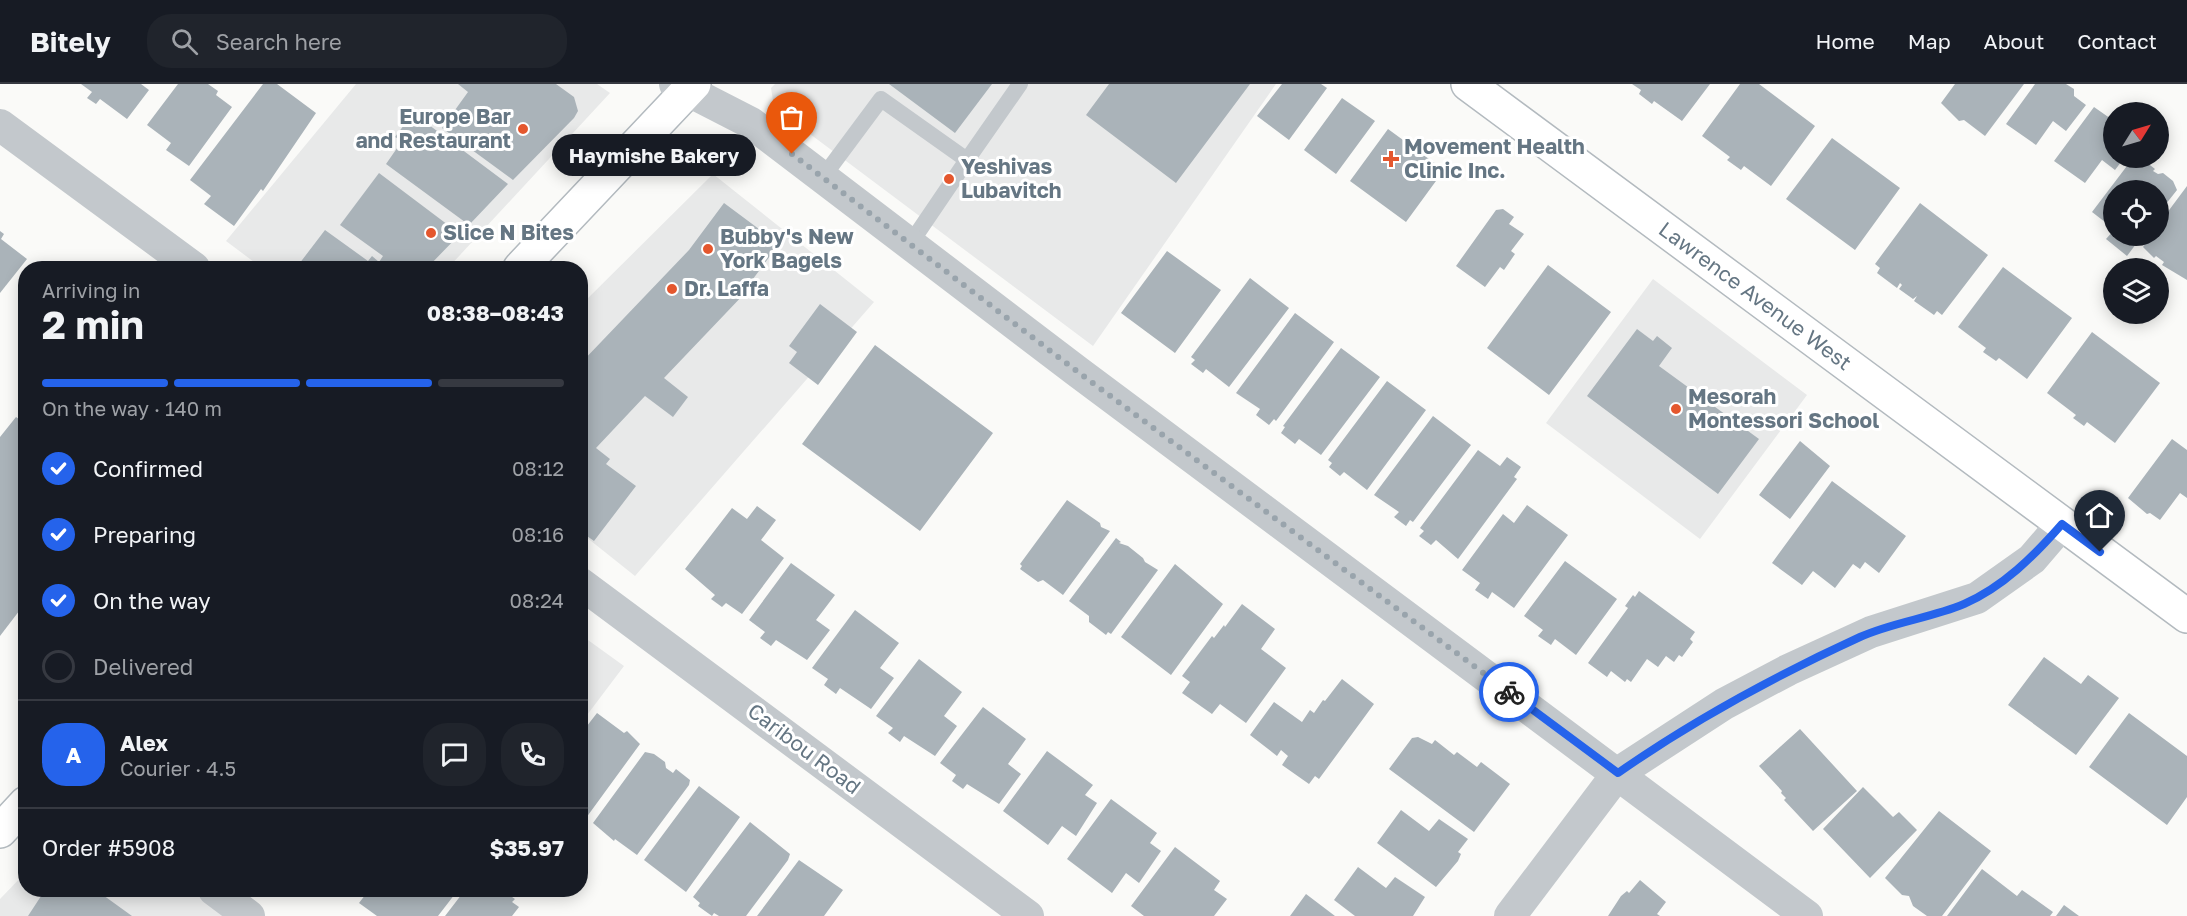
<!DOCTYPE html>
<meta charset="utf-8">
<style>
:root{--surface:#171b24;--page:#20242c;--text:#f1f3f6;--muted:#9ea1a6;--line:#363941;--accent:#2563eb}
body{margin:0;font-family:"Golos Text",sans-serif;background:var(--page);color:var(--text);height:100vh;display:flex;flex-direction:column;font-size:22px;white-space:nowrap}
*{box-sizing:border-box;margin:0}
p{font-size:20px;color:var(--muted)}
.icon{flex:none;width:33px;height:33px;fill:none;stroke:currentColor;stroke-width:2;stroke-linecap:round;stroke-linejoin:round}
.map{position:relative;flex:1;overflow:hidden}
.drawer{position:absolute;left:18px;top:177px;width:570px;height:636px;display:flex;flex-direction:column;background:var(--surface);border-radius:24px;box-shadow:0 3px 15px #0003}
.drawer>*{flex:none}
.needle{width:39px;rotate:53deg}
.fabs{position:absolute;left:2103px;top:18px;display:grid;gap:12px}
.fabs a{display:grid;place-items:center;width:66px;height:66px;border-radius:50%;background:var(--surface);box-shadow:0 3px 15px #0003;font-size:30px}
.pin{position:absolute;display:grid;place-items:center;width:51px;height:51px;color:#fff;margin:-62px -26px;border-radius:50% 50% 50% 0;rotate:-45deg;box-shadow:0 0 6px #0007}
.pin .icon{rotate:45deg}
.courier{position:absolute;display:grid;place-items:center;width:60px;height:60px;margin:-30px;border:4px solid #2563eb;border-radius:50%;background:#fff;color:#222;box-shadow:0 2px 8px #0007}
.bubble{position:absolute;height:42px;border-radius:21px;background:var(--surface);box-shadow:0 3px 15px #0003;font-size:20px;font-weight:700;line-height:42px;text-align:center}
.headline em{font-style:normal;font-weight:700}
.headline div{display:flex;flex-direction:column-reverse}
.headline{display:flex;align-items:center;justify-content:space-between;height:102px;padding:0 24px}
h1{font-size:39px;font-weight:700;line-height:45px}
.bar{display:grid;grid-template-columns:repeat(4,1fr);gap:9px 6px;align-content:center;height:72px;padding:0 24px}
.bar i{height:8px;border-radius:4px;background:var(--line)}
.bar .selected{background:var(--accent)}
.bar p{grid-column:span 4}
.line{display:flex;align-items:center;gap:15px;padding:0 24px;border-top:2px solid var(--line)}
.line div{flex:1}
.round{display:grid;place-items:center;flex:none;width:63px;height:63px;border-radius:24px;background:var(--page)}
ol{padding:0 24px;list-style:none}
li{display:flex;align-items:center;gap:18px;height:66px}
li p{margin-inline-start:auto}
li .icon{padding:6px;border-radius:50%;background:var(--accent);color:#fff;stroke-width:4}
li:last-child{color:var(--muted)}
li i{width:33px;height:33px;border:3px solid var(--line);border-radius:50%}
header{display:flex;align-items:center;gap:36px;box-sizing:border-box;height:84px;padding:0 30px;background:var(--surface);border-bottom:2px solid var(--line)}
header strong{font-size:28px}
nav{display:flex;gap:33px;margin-inline-start:auto;font-size:21px}
.search{width:420px;height:54px;background:var(--page);display:flex;align-items:center;gap:15px;box-sizing:border-box;padding:0 21px;border-radius:24px;color:var(--muted);font-size:22px}
.map>svg:first-child{display:block}
.built{fill:#e8e9e9}
.building{fill:#aab3b9}
.lines{fill:none;stroke-linecap:round;stroke-linejoin:round}
.secondary-casing{stroke:#b3babf;stroke-width:36}
.lane{stroke:#c3c8cc;stroke-width:16}
.street{stroke:#c3c8cc;stroke-width:32}
.secondary{stroke:#fff;stroke-width:33}
.done{stroke:#99a4ac;stroke-width:6;stroke-dasharray:0 10.8}
.route{stroke:#2563eb;stroke-width:8}
.poi-dot{fill:#e4572e;stroke:#fff;stroke-width:2}
.labels{text-anchor:middle;stroke-width:6;stroke-linejoin:round;paint-order:stroke}
.poi-label{font-size:21px;font-weight:bold;fill:#657683;stroke:#fff;text-anchor:start}
.street-label{font-size:21px;fill:#657683;stroke:#fff}
</style>
<header>
<strong>Bitely</strong>
<div class="search"><svg class="icon" aria-label="search" viewBox="0 0 24 24"><circle cx="10" cy="10" r="6"/><path d="M15 15l6 6"/></svg>Search here</div>
<nav><a>Home</a><a>Map</a><a>About</a><a>Contact</a></nav>
</header>
<div class="map">
<svg width="2187" height="832" viewBox="0 0 2187 832">
<rect width="100%" height="100%" fill="#fafaf8"/>
<path class="built" d="M356,0H597L610,9L448,184H262L226,157Z
M775,0H1276L1093,262L774,23L771,4Z
M713,90L874,218L635,492L581,449L580,222Z
M1653,195L1807,311L1700,455L1546,339Z
M581,551L624,582L581,639Z
M25,789L26,806H250L224,832H0V815Z"/>
<path class="building" d="M81,0H141L149,6L127,35L100,15L96,20L87,14L92,8Z
M178,0H208L218,7L216,11L232,23L189,82L166,66L171,59L147,41Z
M263,0H277L316,29L263,107L261,105L234,142L204,120L211,112L190,96Z
M458,0H556L574,13L578,27L574,34L513,96L442,44L468,8Z
M889,0H992L955,49Z
M1109,0H1250L1176,99L1086,31Z
M1282,0H1321L1327,4L1289,56L1257,32Z
M1632,0H1710L1682,37L1654,17L1652,20L1639,10L1641,6Z
M1740,0H1759L1815,42L1771,102L1744,82L1741,86L1727,76L1730,73L1702,52Z
M1955,0H2024L1985,52L1964,36L1959,37L1941,19Z
M2035,0H2066L2074,5V12L2086,21L2066,47L2053,37L2036,61L2006,40Z
M1342,14L1375,37L1336,90L1304,66Z
M2094,23L2114,37V74H2124L2115,86L2102,76L2085,99L2054,77Z
M413,29L508,100L469,141L386,80L402,57L395,53Z
M1388,45L1444,86L1406,138L1350,97Z
M1832,54L1900,104L1855,166L1786,115Z
M2133,74H2141L2155,85L2153,87L2158,90L2163,89L2173,97L2177,106L2158,130V106H2114V145L2092,128Z
M379,89L460,150L427,184H296L325,146L368,177L372,172L379,178L383,172L340,141Z
M2187,102V196L2162,181L2164,178L2156,172L2154,174L2143,163L2151,152H2158V141Z
M724,119L779,160L744,207L746,208L664,294L688,313L673,333L645,312L596,364L610,375L606,380L636,402L594,457L580,447V280L689,166Z
M1920,119L1988,171L1942,231L1937,227L1934,231L1914,217L1917,212L1913,215L1899,205L1902,201L1900,199L1897,204L1877,189L1880,184L1875,180Z
M1503,125L1514,133L1509,140L1524,150L1511,167L1515,170L1504,186L1500,183L1485,203L1456,182L1496,126Z
M2114,146V152H2142L2127,172L2106,155Z
M0,147L4,150L1,155L27,175L0,209Z
M1167,167L1221,206L1175,269L1121,229Z
M1548,181L1611,228L1549,311L1487,264Z
M2003,183L2072,234L2027,295L1999,274L1996,277L1983,268L1986,264L1958,243Z
M1250,194L1289,224L1229,303L1206,285L1203,289L1191,280L1195,276L1191,273Z
M820,220L857,248L818,301L789,279L797,268L789,262Z
M1295,229L1334,258L1276,337L1274,335L1269,341L1256,331L1260,325L1236,309Z
M1637,245L1653,257L1657,252L1672,264L1659,282L1759,355L1718,410L1587,312Z
M2092,248L2160,299L2115,359L2087,338L2084,342L2073,334L2076,331L2047,309Z
M875,261L993,349L920,447L802,360Z
M1341,264L1380,293L1321,371L1299,355L1295,360L1281,349L1285,343L1283,342Z
M1387,297L1426,326L1367,406L1344,388L1340,392L1329,383L1332,379L1328,376Z
M1433,332L1471,361L1413,438L1410,436L1406,442L1394,433L1399,428L1374,411Z
M16,333L26,340V518L0,552V353Z
M2172,355L2187,366V414L2180,409L2160,436L2150,429L2147,430L2128,414Z
M1800,357L1830,382L1790,435L1759,411Z
M1478,366L1500,382L1507,373L1521,383L1514,393L1517,395L1458,475L1436,456L1431,461L1419,452L1424,447L1420,444Z
M1832,397L1906,452L1879,489L1865,478L1860,485L1853,480L1835,504L1813,487L1802,501L1772,479Z
M1067,416L1100,439L1101,443L1110,447L1063,511L1043,496L1038,498L1020,485L1022,482L1020,480Z
M1527,421L1568,451L1514,524L1492,508L1488,515L1475,506L1480,499L1462,486L1503,430L1514,439Z
M757,422L776,436L761,456L784,474L742,530L726,519L722,523L711,515L715,511L685,485L732,424L747,435Z
M1116,454L1121,458L1119,459L1128,462L1143,474L1145,478L1158,486L1111,550L1108,548L1106,551L1089,538V532L1069,517Z
M1565,477L1617,515L1576,571L1555,555L1551,561L1538,552L1543,546L1524,532Z
M791,479L835,511L816,536L830,546L807,576L776,556L771,562L760,554L765,548L749,536Z
M1175,480L1223,520L1171,591L1121,553Z
M1639,507L1695,548L1690,555L1693,558L1682,573L1679,571L1674,578L1666,572L1658,583L1647,575L1631,598L1627,595L1625,598L1611,587L1607,593L1588,579L1628,524L1625,522L1633,511L1635,513Z
M1242,520L1275,545L1261,565L1286,584L1246,639L1220,620L1212,630L1182,609L1190,598L1182,592L1212,552L1214,554L1224,541L1225,543Z
M855,526L899,559L880,584L894,594L871,625L840,604L836,610L824,601L828,595L812,584Z
M2044,573L2081,600L2088,591L2119,614L2076,671L2008,621Z
M919,575L962,608L944,632L957,642L935,672L904,652L900,658L888,649L893,644L876,632Z
M1342,595L1374,620L1319,695L1315,692L1309,700L1282,681L1288,672L1281,666L1277,672L1250,651L1274,618L1302,638L1310,626L1314,629L1323,616L1325,617Z
M983,623L1026,655L1008,680L1021,690L999,720L967,700L963,705L952,697L956,691L940,679Z
M597,629L624,649L627,647L640,660L586,734L580,729V651Z
M2129,629L2187,672V713L2167,741L2089,683Z
M1800,645L1857,707L1813,747L1784,716L1786,714L1781,709L1782,707L1759,682Z
M1418,653L1432,660L1435,656L1454,671L1457,668L1477,683L1481,678L1510,700L1474,748L1389,685L1412,654Z
M1047,667L1093,701L1085,711L1097,719L1076,752L1062,742L1048,761L1003,727Z
M645,668L654,670L665,678L666,684L673,689L676,685L690,696L689,701L637,771L615,755L614,757L593,739Z
M699,702L740,733L686,808L644,776Z
M1863,703L1893,733L1899,728L1917,746L1870,794L1823,745Z
M1111,715L1157,749L1150,759L1161,767L1139,799L1126,789L1112,809L1067,775Z
M1401,726L1429,747L1439,735L1468,755L1458,768L1461,770L1458,777L1436,803L1377,759Z
M1939,727L1991,767L1942,832H1927L1913,822L1909,812L1902,811L1885,794Z
M750,738L790,770L788,776L746,832H719L714,829L712,832L698,822L700,819L693,813Z
M1175,763L1220,797L1214,806L1227,815L1214,832H1144L1131,822Z
M799,776L843,806L824,832H757Z
M1358,783L1386,804L1395,793L1425,813L1413,832H1355L1334,816Z
M1982,785L2017,812L2022,806L2053,828L2050,832H1947Z
M1640,796L1666,818L1657,830L1660,832H1608L1621,812L1627,807L1629,809Z
M45,806H96L132,832H28Z
M369,806H458L438,832H377L359,819Z
M465,806H502L515,815L512,818L519,823L512,832H445Z
M1306,810L1335,832H1290Z
M2064,821L2079,832H2056Z"/>
<g class="lines">
<defs>
<g id="secondary">
<path id="s1" d="M1468,0L2187,532"/>
<path d="M520,184L694,0"/>
<path d="M0,747L26,719"/>
</g>
</defs>
<use href="#secondary" class="secondary-casing"/>
<path class="lane" d="M967,76L1020,0
M823,93L881,15L967,76L910,160"/>
<path class="street" d="M675,0L751,39L1078,288L1807,832
M0,41L194,184
M580,499L1028,832
M214,806L249,832
M1510,832L1618,689L1724,620L1788,586L1871,548L1977,514L2032,475L2062,440"/>
<use href="#secondary" class="secondary"/>
</g>
<g class="lines">
<path class="done" d="M792,70L1078,288L1509,608"/>
<path class="route" d="M1509,608L1618,689C1695,635 1775,592 1860,553C1893,538 1931,534 1964,520C2003,503 2034,472 2062,440L2100,468"/>
</g>
<g class="poi-dot">
<circle cx="523" cy="45" r="6"/>
<path d="M1388 66h6v6h6v6h-6v6h-6v-6h-6v-6h6z"/>
<circle cx="949" cy="95" r="6"/>
<circle cx="431" cy="149" r="6"/>
<circle cx="708" cy="165" r="6"/>
<circle cx="672" cy="205" r="6"/>
<circle cx="1676" cy="325" r="6"/>
</g>
<g class="labels">
<g class="poi-label">
<text x="511" y="40" text-anchor="end">Europe Bar<tspan x="511" dy="24">and Restaurant</tspan></text>
<text x="1404" y="70">Movement Health<tspan x="1404" dy="24">Clinic Inc.</tspan></text>
<text x="961" y="90">Yeshivas<tspan x="961" dy="24">Lubavitch</tspan></text>
<text x="443" y="156">Slice N Bites</text>
<text x="720" y="160">Bubby's New<tspan x="720" dy="24">York Bagels</tspan></text>
<text x="684" y="212">Dr. Laffa</text>
<text x="1688" y="320">Mesorah<tspan x="1688" dy="24">Montessori School</tspan></text>
</g>
<g class="street-label">
<text dy="7" stroke="none"><textPath href="#s1" startOffset="357">Lawrence Avenue West</textPath></text>
<text transform="translate(804 665) rotate(37)" y="7">Caribou Road</text>
</g>
</g>
</svg>
<div class="fabs">
<a><svg class="needle" viewBox="-14 -14 28 28"><path d="M0-13l5 13h-10z" fill="#e53935"/><path d="M0 13l5-13h-10z" fill="#9ea1a6"/></svg></a>
<a><svg class="icon" aria-label="locate" viewBox="0 0 24 24"><circle cx="12" cy="12" r="6"/><path d="M12 2v4M12 18v4M2 12h4M18 12h4"/></svg></a>
<a><svg class="icon" aria-label="layers" viewBox="0 0 24 24"><path d="M12 4l9 5-9 5-9-5zM3 14l9 5 9-5"/></svg></a>
</div>
<div class="pin" style="left:792px;top:70px;background:#ea580c"><svg class="icon" aria-label="bag" viewBox="0 0 24 24"><path d="M5 8h14l-1 12H6zM9 8a3 3 0 0 1 6 0"/></svg></div>
<div class="pin" style="left:2100px;top:468px;background:#1f2937"><svg class="icon" aria-label="home" viewBox="0 0 24 24"><path d="M3 11l9-7 9 7M6 9v11h12V9"/></svg></div>
<div class="courier" style="left:1509px;top:608px"><svg class="icon" aria-label="bike" viewBox="0 0 24 24"><circle cx="6" cy="16" r="4"/><circle cx="18" cy="16" r="4"/><path d="M6 16l4-8h5l3 8M10 8l3 8H6M13 5h3"/></svg></div>
<div class="bubble" style="left:552px;top:50px;width:204px">Haymishe Bakery</div>
<section class="drawer">
<div class="headline"><div><h1>2 min</h1><p>Arriving in</p></div><em>08:38–08:43</em></div>
<div class="bar"><i class="selected"></i><i class="selected"></i><i class="selected"></i><i></i><p>On the way · 140 m</p></div>
<ol>
<li><svg class="icon" aria-label="check" viewBox="0 0 24 24"><path d="M5 12l5 5 9-10"/></svg>Confirmed<p>08:12</p></li>
<li><svg class="icon" aria-label="check" viewBox="0 0 24 24"><path d="M5 12l5 5 9-10"/></svg>Preparing<p>08:16</p></li>
<li><svg class="icon" aria-label="check" viewBox="0 0 24 24"><path d="M5 12l5 5 9-10"/></svg>On the way<p>08:24</p></li>
<li><i></i>Delivered</li>
</ol>
<div class="line" style="height:108px"><b class="round" style="background:var(--accent);color:#fff">A</b><div><b>Alex</b><p>Courier · 4.5</p></div><a class="round"><svg class="icon" aria-label="chat" viewBox="0 0 24 24"><path d="M4 5h16v11H9l-5 4z"/></svg></a><a class="round"><svg class="icon" aria-label="phone" viewBox="0 0 24 24"><path d="M5 4h4l2 5-3 2q2 4 5 5l2-3 5 2v4C11 20 4 13 5 4z"/></svg></a></div>
<div class="line" style="height:78px"><div>Order #5908</div><b>$35.97</b></div>
</section>
</div>
